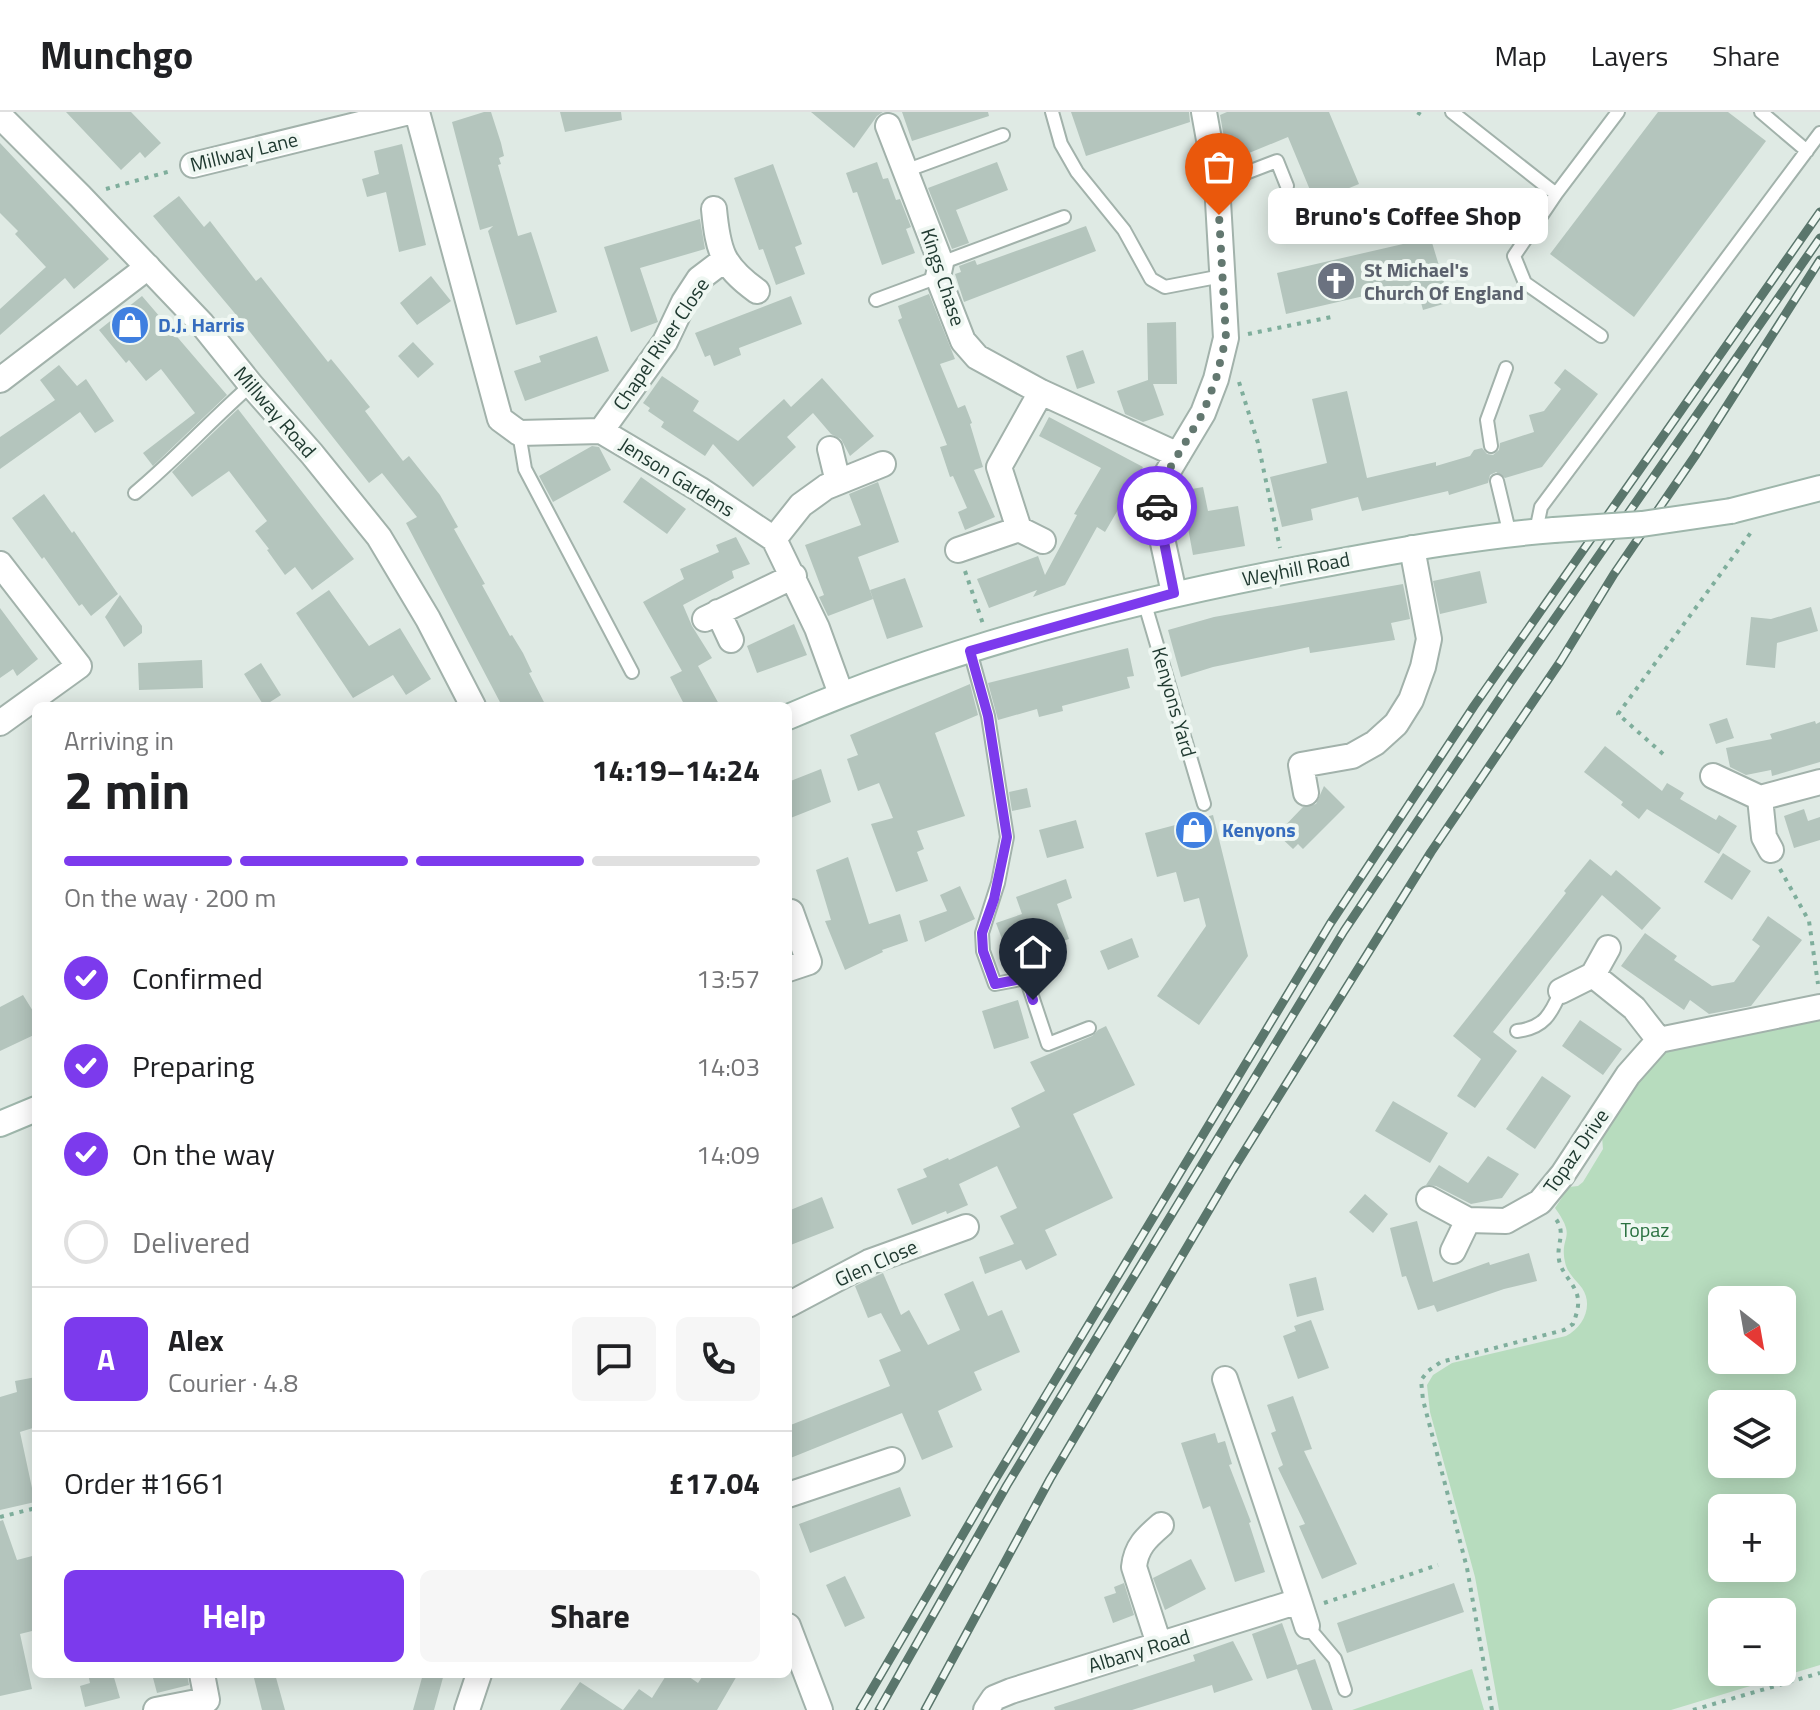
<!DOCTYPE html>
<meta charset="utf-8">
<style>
:root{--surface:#fff;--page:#f6f6f6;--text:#202124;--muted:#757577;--line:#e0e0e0;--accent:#7c3aed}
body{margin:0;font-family:"Titillium Web",sans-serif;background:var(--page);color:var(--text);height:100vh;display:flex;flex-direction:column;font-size:30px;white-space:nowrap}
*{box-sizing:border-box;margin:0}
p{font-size:26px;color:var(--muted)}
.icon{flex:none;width:44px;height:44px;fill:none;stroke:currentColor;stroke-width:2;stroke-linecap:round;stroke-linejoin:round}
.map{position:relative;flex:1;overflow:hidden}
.side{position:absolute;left:32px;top:590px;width:760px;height:976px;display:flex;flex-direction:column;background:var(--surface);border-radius:12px;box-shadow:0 4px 20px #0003}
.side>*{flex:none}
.needle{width:52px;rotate:149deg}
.buttons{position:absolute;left:1708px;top:1174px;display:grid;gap:16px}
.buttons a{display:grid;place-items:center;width:88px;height:88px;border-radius:12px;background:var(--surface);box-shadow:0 4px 20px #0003;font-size:40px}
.pin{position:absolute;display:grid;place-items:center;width:68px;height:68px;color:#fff;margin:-82px -34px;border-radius:50% 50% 50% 0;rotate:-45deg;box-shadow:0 0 8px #0007}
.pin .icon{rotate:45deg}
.courier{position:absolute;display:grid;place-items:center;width:80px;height:80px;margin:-40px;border:6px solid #7c3aed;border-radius:50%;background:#fff;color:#222;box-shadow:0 2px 10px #0007}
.bubble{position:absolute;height:56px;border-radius:12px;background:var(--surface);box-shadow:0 4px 20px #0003;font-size:26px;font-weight:700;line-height:56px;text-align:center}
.headline em{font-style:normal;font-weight:700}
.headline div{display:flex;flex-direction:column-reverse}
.headline{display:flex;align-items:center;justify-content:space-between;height:136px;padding:0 32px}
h1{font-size:52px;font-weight:700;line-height:60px}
.bar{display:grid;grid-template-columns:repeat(4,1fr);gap:12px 8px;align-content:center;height:96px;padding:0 32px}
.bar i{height:10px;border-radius:6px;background:var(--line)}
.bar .selected{background:var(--accent)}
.bar p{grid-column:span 4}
.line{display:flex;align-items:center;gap:20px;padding:0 32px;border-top:2px solid var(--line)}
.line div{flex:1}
.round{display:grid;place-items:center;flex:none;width:84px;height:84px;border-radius:12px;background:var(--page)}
ol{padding:0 32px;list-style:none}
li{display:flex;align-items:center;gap:24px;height:88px}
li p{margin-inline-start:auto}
li .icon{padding:8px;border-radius:50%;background:var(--accent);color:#fff;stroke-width:4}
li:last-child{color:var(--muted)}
li i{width:44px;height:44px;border:4px solid var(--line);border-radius:50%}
.cta{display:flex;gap:16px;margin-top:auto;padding:16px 32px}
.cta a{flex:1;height:92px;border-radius:12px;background:var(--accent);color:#fff;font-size:32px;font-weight:700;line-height:92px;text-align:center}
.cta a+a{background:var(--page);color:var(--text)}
header{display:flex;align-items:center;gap:48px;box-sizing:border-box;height:112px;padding:0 40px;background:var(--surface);border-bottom:2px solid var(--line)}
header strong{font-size:38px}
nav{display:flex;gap:44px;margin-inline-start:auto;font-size:28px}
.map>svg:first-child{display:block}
.green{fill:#b7dcbe;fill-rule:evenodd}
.building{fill:#b4c5bd}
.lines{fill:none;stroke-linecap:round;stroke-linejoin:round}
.service-casing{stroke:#a2b2ab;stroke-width:16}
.minor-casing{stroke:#a2b2ab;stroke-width:28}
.tertiary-casing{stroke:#a2b2ab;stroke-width:28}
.secondary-casing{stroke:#9eb6ab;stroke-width:28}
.path{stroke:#7fae9c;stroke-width:4;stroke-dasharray:4 6;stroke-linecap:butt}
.service{stroke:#fff;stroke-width:12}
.minor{stroke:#fff;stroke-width:24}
.tertiary{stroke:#fff;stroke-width:24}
.secondary{stroke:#fff;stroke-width:24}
.rail-casing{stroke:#5a766c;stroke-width:9}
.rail{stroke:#eff7f2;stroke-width:6;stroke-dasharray:18;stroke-linecap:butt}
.secondary-bridge-casing{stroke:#9eb6ab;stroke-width:28;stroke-linecap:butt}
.secondary-bridge{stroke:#fff;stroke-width:24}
.done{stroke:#637870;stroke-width:8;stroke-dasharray:0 14.4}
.route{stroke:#7c3aed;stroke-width:10}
.labels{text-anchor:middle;stroke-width:8;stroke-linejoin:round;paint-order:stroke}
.street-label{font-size:20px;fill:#203a31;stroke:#eff7f2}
.worship-label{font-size:20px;font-weight:bold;fill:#5b616d;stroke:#eff7f2;text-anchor:start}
.shop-label{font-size:20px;font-weight:bold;fill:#366cbe;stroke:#eff7f2;text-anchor:start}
.park-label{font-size:20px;fill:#2a7140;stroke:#eff7f2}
</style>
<header>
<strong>Munchgo</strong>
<nav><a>Map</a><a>Layers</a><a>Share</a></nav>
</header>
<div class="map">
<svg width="1820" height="1598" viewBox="0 0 1820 1598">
<rect width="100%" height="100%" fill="#dfeae4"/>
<path class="green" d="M1820,904V1553L1671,1598H1499L1475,1465L1430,1300L1427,1273L1433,1263L1452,1251L1566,1224C1583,1215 1594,1194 1582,1176C1575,1167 1567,1161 1565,1150C1559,1122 1578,1128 1555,1096L1569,1075L1578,1074L1583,1070L1603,1037L1601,1013L1655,947L1665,939L1683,931ZM1722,1188H1782V1248H1722ZM1722,1292H1782V1352H1722ZM1722,1396H1782V1456H1722ZM1722,1500H1782V1560H1722Z
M1472,1557L1484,1598H1352Z"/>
<path class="building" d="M66,0H131L161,31L145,46L140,40L121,58Z
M484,0H491L501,31L504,44L499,46L501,52L498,53L518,124L531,120L557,200L516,213L488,119L493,114L480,118L452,10Z
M560,0H621L622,8L565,20Z
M811,0H883L877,4L854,36Z
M902,0H988L989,4L912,29Z
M1071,0H1189L1190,10L1086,44Z
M1227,0H1329L1359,72L1315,90L1288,25L1232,48L1225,31L1220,3Z
M1658,0H1728L1766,29L1634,205L1550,142Z
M0,31L109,147L74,177L65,166L0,223V197L46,155L15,122L18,119L0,101Z
M402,32L426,133L399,140L386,80L367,85L362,67L379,62L374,39Z
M877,50L883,67L888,66L896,88L900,87L911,115L906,117L915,141L882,153L857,80L853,81L846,61Z
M997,50L1008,78L956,98L969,131L952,137L928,76Z
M773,52L802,132L795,135L805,162L776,173L763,137L759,138L734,66Z
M1453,82L1462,114L1430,124L1450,190L1423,198L1416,172L1286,202L1277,161L1403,132L1393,100Z
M179,84L204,115L210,109L256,169L261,165L328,250L331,247L349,269L370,295L365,299L403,349L409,344L440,383L458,415L454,417L485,472L482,473L510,524L512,523L523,541L532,560L529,561L546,594H502L406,411L417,405L382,361L369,371L243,211L153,104Z
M700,107L705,137L640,156L658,210L631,220L604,135Z
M1086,114L1096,139L964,190L955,162L961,160L959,154L975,148L977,153Z
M431,164L451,189L417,213L400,191Z
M929,182L955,247L940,252L958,296L965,293L972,311L970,312L983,355L974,358L995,405L965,418L958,400L967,396L953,364L950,365L940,335L947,333L898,208L902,206L898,194Z
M142,184L227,283L153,354L143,341L195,301L161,257L146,269L129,248L126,251L99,218Z
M791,184L802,212L739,236L741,243L714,254L710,243L705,245L695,221Z
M1176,210L1177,272H1153L1164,303L1143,310L1125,302L1117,279L1148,268L1147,211Z
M597,224L609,259L525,289L514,259L541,250L539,244Z
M413,230L434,252L418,266L398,244Z
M1083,238L1095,271L1077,277L1066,244Z
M59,253L77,274L86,267L114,309L95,321L80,300L0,357V325L55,288L40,268Z
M1565,257L1598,282L1542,355L1505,366L1496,360L1490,363L1488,371L1449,383L1448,379L1362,399L1358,385L1311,397L1313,408L1282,415L1270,365L1327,351L1312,287L1347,279L1367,366L1436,350V354L1470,344L1474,338L1482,336L1487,342L1493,343L1499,338L1500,331L1534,320L1529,303L1544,299L1561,277L1554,271Z
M662,264L699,289L693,299L738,329L784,287L791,295L822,266L874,324L850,344L841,327L831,322L813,301L787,325L796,335L753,375L713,332L705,344L661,315L664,310L648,299L650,296L643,291Z
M238,297L354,447L312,478L295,455L285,463L267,438L269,437L255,419L267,409L229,359L192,385L172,360Z
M1049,305L1143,355L1105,420L1097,415L1065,473L1033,485L1037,478L989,496L977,467L1038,444L1045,463L1077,403L1074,402L1101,356L1039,324Z
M592,334L599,335L611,358L553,390L539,364Z
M641,365L686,397L667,422L623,390Z
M878,370L899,430L858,445L873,487L828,504L819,485L824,483L805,433L861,413L849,382Z
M1203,375L1208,399L1238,394L1245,434L1193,443L1188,416L1176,419L1171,398L1178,397L1175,380Z
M44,382L72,421L74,419L118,482L91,504L82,492L79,494L44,445L42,447L12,406Z
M736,425L750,452L732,459L734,466L683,493L692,514L712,546L698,554L720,594H685L670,565L682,559L643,490L684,467L680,457L719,440L716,433Z
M1480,459L1487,491L1440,502L1433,469Z
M905,466L923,515L887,527L870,478Z
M1403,472L1410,507L1391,511L1395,528L1310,541L1309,535L1213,555L1181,565L1168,518L1214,505Z
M329,478L369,534L400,516L431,567L406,583L393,563L353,586L296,501Z
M120,483L142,514V521L124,535L105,505Z
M1811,495L1818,519L1777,531L1775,556L1746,553L1751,505L1771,507Z
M0,496L38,547L17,564L13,557L0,566Z
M794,512L807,543L757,561L747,534Z
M1128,536L1134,564L1127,565L1130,576L1062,594L1063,599L1039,605L1037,597L998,608L988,571Z
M202,548L203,576L139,578L138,551Z
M261,551L281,583L264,594L244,562Z
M970,572L978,603L935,621L965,704L917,719L924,737L917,740L928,769L896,780L871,712L893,706L879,671L858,679L847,647L858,643L850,623Z
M1727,606L1734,626L1716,632L1709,612Z
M1815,609L1816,612L1820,610V650L1772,664L1771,658L1746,663L1730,655L1726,636L1772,627L1770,622Z
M1605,634L1662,679L1667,671L1684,681L1680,687L1716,708L1719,703L1737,714L1719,742L1647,697L1639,707L1621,693L1623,690L1584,660Z
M821,657L831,690L788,707V670Z
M1324,674L1345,695L1303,737L1298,732L1293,737L1277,722L1303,695L1316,692Z
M1027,676L1031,695L1012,699L1009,680Z
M1804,697L1808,709L1820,705V728L1794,736L1784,704Z
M1213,703L1248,844L1199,913L1157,884L1206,814L1199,786L1184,790L1176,760L1157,765L1145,721Z
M1076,708L1084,736L1047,746L1039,718Z
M1723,741L1751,759L1732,788L1704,770Z
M848,745L869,812L900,802L908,829L882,838L883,840L845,858L825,809L831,808L816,758Z
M1590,747L1611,764L1616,758L1661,796L1642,818L1602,783L1493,920L1517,939L1475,996L1457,984L1481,947L1453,924L1566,781L1564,779Z
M1066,767L1072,786L1057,792L1069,827L1037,838L1032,825L1005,835L996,811L1022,802L1016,785Z
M960,774L975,807L925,830L919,809L947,799L940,783Z
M1768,804L1802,828L1751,894L1709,902L1690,888L1684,898L1621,854L1645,821L1677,844L1674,848L1712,874L1734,870L1760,834L1752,828Z
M1132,826L1139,845L1108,858L1100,839Z
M23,883L36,904V922L0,939V895Z
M1018,888L1029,926L994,937L982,899Z
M1580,908L1622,937L1603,963L1562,934Z
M1106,914L1135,973L1073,1002L1113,1086L1045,1118L1057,1143L1026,1158L1021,1148L985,1162L979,1145L1014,1132L1000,1104L1017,1096L997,1054L959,1072L968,1093L947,1102L946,1099L912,1113L897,1077L927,1065L923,1057L948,1046L949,1048L1020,1015L1011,996L1045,979L1030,950L1092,924L1098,918Z
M1542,964L1571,984L1535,1037L1506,1017Z
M1393,989L1448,1021L1430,1051L1375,1019Z
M1488,1044L1519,1062L1502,1086L1471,1092L1436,1074L1426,1073L1439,1053L1468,1071Z
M1365,1082L1388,1102L1373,1121L1349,1100Z
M822,1085L834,1116L788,1134V1099Z
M1417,1109L1433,1170L1489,1150L1490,1153L1529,1141L1537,1169L1504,1177L1437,1200L1434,1193L1418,1198L1406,1164L1402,1165L1390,1116Z
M883,1161L901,1203L909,1198L928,1233L960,1218L944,1182L973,1169L988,1204L1002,1198L1020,1240L974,1260L982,1278L938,1299L953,1335L922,1348L902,1301L788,1347V1314L890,1274L879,1248L901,1239L881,1201L868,1206L855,1174Z
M1316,1165L1324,1198L1297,1205L1289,1172Z
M1311,1208L1329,1256L1298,1267L1283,1224L1296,1219L1294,1214Z
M36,1265V1315L20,1320L35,1390L0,1398V1285L17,1280L15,1269Z
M1293,1284L1312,1337L1304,1339L1357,1452L1322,1467L1299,1414L1305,1412L1278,1356L1283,1353L1271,1321L1276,1319L1267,1293Z
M1215,1321L1218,1331L1225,1329L1232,1352L1229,1353L1251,1410L1249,1411L1265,1460L1235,1470L1210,1394L1203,1397L1181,1331Z
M900,1375L911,1404L810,1441L799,1412Z
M3,1408L17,1448L36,1443V1518L20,1522L32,1577L0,1584V1409Z
M1191,1447L1206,1477L1165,1498L1153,1466Z
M845,1464L865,1506L845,1515L826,1473Z
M1124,1471L1134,1503L1113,1511L1104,1485L1116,1481L1114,1475Z
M1454,1471L1464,1500L1347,1541L1337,1511Z
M1282,1511L1297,1553L1315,1547L1333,1598H1312L1297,1557L1267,1567L1252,1522Z
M1233,1529L1253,1568L1214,1581L1212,1573L1132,1598H1055L1054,1595L1195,1549L1193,1543Z
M88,1562H113L120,1586L85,1595L80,1574L90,1571Z
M152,1562H187L189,1573L157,1581Z
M253,1562H275L285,1598H262Z
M423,1562H444L434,1598H413Z
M667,1562H685L698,1571L704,1562H738L717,1598H623L639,1577L652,1586Z
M580,1570L623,1598H560Z"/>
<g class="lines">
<defs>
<path id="service" d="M1052,0L1061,32L1077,60L1124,118L1151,167L1165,175L1222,164
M1452,0L1556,82
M1761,0L1807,39
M905,59L1003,23
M1217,72L1277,49L1287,74
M941,151L1064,105
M876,188L938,165
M1601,224L1525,171L1514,144L1556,82L1618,0
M519,321L525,357L632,560
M1491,334L1487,308L1506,256
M1497,369L1510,423
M135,381C176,347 211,308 251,273
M1536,419L1541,395L1820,21
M1144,489L1204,692
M970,539L988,604L1007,725L998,771L982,821L983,839L995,872L1026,866L1048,932L1089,916
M1517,919C1544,916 1551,902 1561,879
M1307,1514L1335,1547L1345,1578"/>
<path id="minor" d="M417,0L500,307L519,321L601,319L699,377L774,427L817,516L841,582
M888,14L941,151L938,165L963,229L977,245L1041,280L1178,343
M193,53L409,0
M714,97C718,139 722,154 757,179
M0,268L148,155
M601,319L665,230L684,190L699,167L724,148
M830,337L838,370
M1019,417L1043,429
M774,427L801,393L826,375L883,352
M958,438L1019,417L999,355L1041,280
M0,452L79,554L0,611
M1174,481L1156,399L1158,376L1203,301L1216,267L1226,226L1217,72L1204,0
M718,500L731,528
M705,507L794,464
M1713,664L1760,686
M1306,681L1301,653L1352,644L1375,631L1396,612L1411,588L1423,555L1429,527L1412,436
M1771,738L1764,725L1760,686L1820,670
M1608,836L1593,863L1634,896L1659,928
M788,857L809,850L791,800
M1561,879L1593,863
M1429,1087L1468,1108L1506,1109L1540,1090L1563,1062L1628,963L1659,928L1820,895
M1453,1139L1468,1108
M788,1193L869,1150L966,1115
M788,1383L892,1348
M1299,1489L1307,1514
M1159,1532L1134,1455C1136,1435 1146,1426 1161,1413
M156,1598L207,1588L202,1562
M467,1598L479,1562
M986,1598L994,1586L1011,1579L1299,1489L1225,1267"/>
<path id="tertiary" d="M0,4L80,84L202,212L251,273L312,342L379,425L428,507L473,594
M788,1514L820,1598"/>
<path id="secondary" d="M1731,399L1820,376
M788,605C960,531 1147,484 1331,451C1405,437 1479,424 1554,418
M0,1012L36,997"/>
</defs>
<use href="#service" class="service-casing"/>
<use href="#minor" class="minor-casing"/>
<use href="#tertiary" class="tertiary-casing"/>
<use href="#secondary" class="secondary-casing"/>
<path class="path" d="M1418,3L1420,0
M106,77L171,59
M1248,222L1336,204
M1239,270L1258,331L1280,436
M965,459L983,512
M1663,642L1618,602L1752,419
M1780,757L1809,809L1818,872
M0,1405L36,1396
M1324,1491L1438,1453
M1492,1598L1467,1456L1423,1288L1421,1268L1428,1259L1441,1250L1564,1218L1573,1212C1576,1204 1579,1195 1578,1187C1576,1172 1562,1163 1559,1148C1556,1131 1567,1121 1555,1106
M1693,1598L1820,1561"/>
<use href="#service" class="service"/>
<use href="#minor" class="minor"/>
<use href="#tertiary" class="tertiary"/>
<use href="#secondary" class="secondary"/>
<defs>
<path id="rail" d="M860,1598L993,1371L1330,812L1474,594L1820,100
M879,1598L1007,1373L1344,819L1510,571L1820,126
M925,1598L1050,1367L1232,1059L1431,740L1560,550L1614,462L1695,344L1820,148"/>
</defs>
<use href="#rail" class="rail-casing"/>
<use href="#rail" class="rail"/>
<defs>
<path id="secondary-bridge" d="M1554,418L1642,412L1731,399"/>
</defs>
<use href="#secondary-bridge" class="secondary-bridge-casing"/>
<use href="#secondary-bridge" class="secondary-bridge"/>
</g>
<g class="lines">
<path class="done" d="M1157,394L1158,376L1203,301L1216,267L1226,226L1219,103"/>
<path class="route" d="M1033,888L1026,866L995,872L983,839L982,821L994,787L1007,725L988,604L970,539L1174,481L1157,394"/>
</g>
<defs>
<symbol id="church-disc" viewBox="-11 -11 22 22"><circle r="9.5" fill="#6b7280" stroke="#eff7f2"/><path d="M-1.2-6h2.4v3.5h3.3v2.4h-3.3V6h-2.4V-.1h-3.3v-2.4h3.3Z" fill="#fff"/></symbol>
<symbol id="shop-disc" viewBox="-11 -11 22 22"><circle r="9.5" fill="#3f7fe0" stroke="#eff7f2"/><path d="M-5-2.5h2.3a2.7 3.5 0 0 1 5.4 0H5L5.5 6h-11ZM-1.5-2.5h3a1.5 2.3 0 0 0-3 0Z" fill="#fff"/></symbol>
</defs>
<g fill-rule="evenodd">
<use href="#church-disc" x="1314" y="147" width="44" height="44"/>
<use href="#shop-disc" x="108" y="191" width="44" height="44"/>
<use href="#shop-disc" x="1172" y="696" width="44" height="44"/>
</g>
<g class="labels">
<g class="street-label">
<text transform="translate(244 40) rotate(-14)" y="7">Millway Lane</text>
<text transform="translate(943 165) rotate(72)" y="7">Kings Chase</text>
<text transform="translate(661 232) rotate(-56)" y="7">Chapel River Close</text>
<text transform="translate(275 300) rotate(49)" y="7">Millway Road</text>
<text transform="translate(677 365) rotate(32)" y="7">Jenson Gardens</text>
<text transform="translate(1296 457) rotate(-11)" y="7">Weyhill Road</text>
<text transform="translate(1174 590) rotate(74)" y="7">Kenyons Yard</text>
<text transform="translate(1576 1039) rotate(-55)" y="7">Topaz Drive</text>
<text transform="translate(876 1151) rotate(-24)" y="7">Glen Close</text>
<text transform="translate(1139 1539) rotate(-17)" y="7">Albany Road</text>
</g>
<g class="worship-label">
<text x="1364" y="165">St Michael's<tspan x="1364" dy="23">Church Of England</tspan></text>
</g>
<g class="shop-label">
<text x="158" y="220">D.J. Harris</text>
<text x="1222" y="725">Kenyons</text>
</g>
<g class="park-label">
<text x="1645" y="1125">Topaz</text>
</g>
</g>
</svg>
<div class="buttons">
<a><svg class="needle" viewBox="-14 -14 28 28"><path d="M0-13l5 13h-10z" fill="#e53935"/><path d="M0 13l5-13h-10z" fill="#757577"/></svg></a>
<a><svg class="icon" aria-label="layers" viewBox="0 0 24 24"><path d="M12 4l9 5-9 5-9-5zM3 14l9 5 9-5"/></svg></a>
<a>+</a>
<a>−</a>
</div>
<div class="pin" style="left:1219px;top:103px;background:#ea580c"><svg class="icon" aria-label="bag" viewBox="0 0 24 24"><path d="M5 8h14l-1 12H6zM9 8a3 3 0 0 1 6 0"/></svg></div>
<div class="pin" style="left:1033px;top:888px;background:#1f2937"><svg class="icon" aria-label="home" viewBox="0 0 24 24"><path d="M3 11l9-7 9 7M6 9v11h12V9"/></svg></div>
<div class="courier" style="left:1157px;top:394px"><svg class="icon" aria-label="car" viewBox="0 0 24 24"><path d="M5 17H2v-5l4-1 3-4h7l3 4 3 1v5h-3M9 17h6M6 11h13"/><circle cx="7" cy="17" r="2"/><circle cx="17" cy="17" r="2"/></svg></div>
<div class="bubble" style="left:1268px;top:76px;width:280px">Bruno's Coffee Shop</div>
<section class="side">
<div class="headline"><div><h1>2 min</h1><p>Arriving in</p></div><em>14:19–14:24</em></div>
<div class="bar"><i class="selected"></i><i class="selected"></i><i class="selected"></i><i></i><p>On the way · 200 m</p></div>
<ol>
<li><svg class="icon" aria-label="check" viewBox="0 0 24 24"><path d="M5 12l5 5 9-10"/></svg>Confirmed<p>13:57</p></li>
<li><svg class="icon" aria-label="check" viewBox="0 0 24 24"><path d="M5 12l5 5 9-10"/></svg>Preparing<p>14:03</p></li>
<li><svg class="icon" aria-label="check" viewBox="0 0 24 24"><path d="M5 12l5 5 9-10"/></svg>On the way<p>14:09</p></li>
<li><i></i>Delivered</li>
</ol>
<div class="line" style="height:144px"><b class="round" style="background:var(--accent);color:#fff">A</b><div><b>Alex</b><p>Courier · 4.8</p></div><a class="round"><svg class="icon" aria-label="chat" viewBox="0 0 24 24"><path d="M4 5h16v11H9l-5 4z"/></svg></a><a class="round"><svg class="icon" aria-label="phone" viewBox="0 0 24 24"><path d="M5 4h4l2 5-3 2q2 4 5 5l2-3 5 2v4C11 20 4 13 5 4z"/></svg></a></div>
<div class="line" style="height:104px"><div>Order #1661</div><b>£17.04</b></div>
<div class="cta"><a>Help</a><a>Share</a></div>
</section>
</div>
